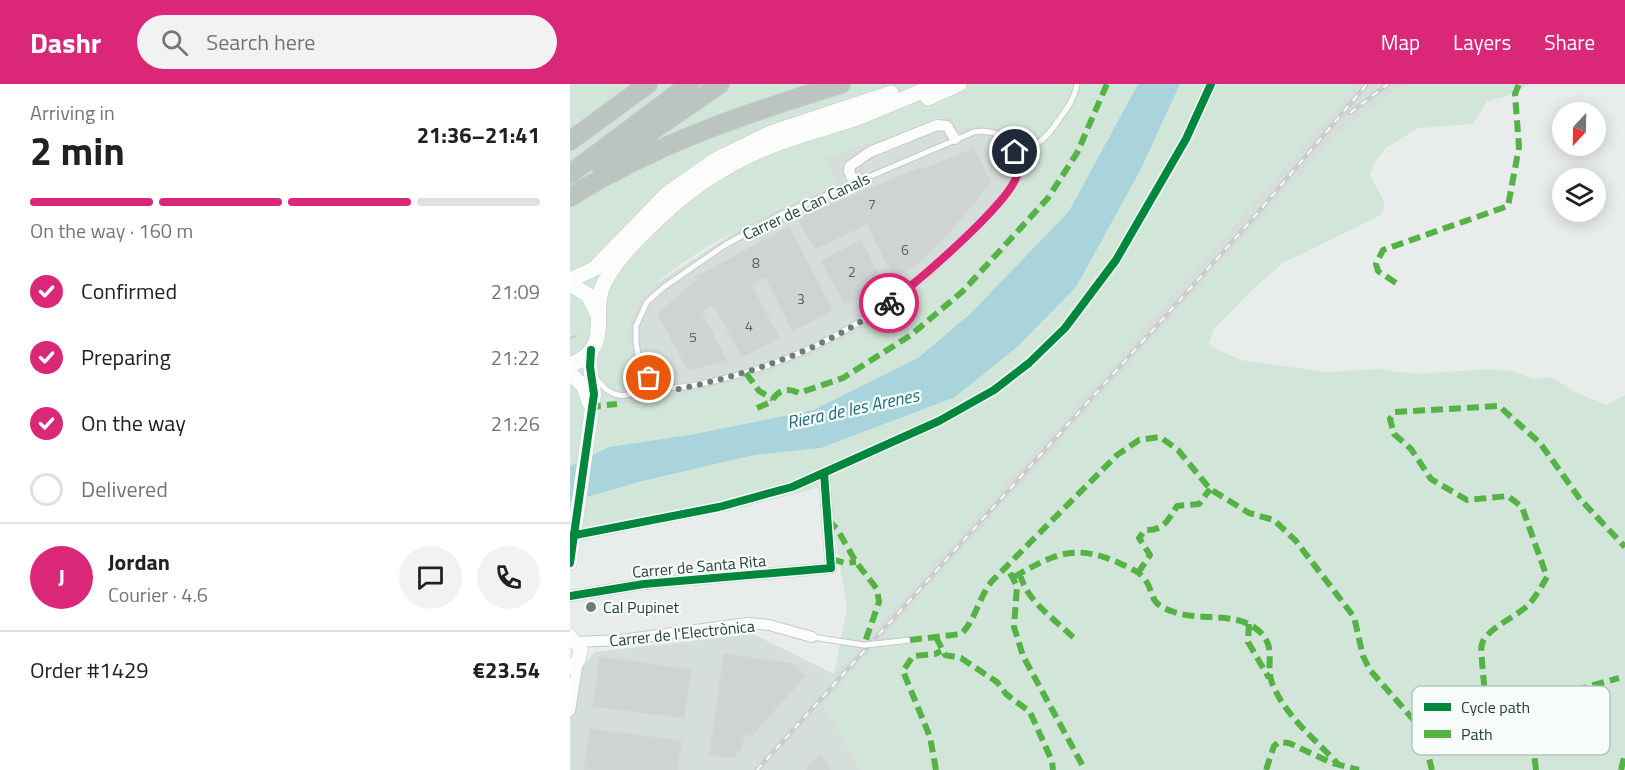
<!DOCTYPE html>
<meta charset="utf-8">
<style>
:root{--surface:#fff;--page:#f2f2f2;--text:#202124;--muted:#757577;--line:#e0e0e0;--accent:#db2777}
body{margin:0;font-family:"Titillium Web",sans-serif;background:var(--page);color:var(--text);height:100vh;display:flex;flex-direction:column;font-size:22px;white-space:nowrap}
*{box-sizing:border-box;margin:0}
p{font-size:20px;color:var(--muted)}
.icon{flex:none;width:33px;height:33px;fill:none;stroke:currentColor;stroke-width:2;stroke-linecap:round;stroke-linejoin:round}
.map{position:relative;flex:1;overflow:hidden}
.drawer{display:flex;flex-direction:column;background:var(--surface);width:570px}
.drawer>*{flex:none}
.needle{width:39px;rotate:202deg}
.fabs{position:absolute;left:982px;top:18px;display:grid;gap:12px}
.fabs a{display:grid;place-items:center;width:54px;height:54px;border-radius:50%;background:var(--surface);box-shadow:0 3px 15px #0003;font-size:30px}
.pin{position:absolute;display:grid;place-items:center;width:51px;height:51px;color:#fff;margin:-26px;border:3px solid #fff;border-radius:50%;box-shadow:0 2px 6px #0007}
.courier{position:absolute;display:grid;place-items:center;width:60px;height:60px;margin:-30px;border:4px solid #db2777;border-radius:50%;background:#fff;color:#222;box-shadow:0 2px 8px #0007}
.summary em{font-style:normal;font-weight:700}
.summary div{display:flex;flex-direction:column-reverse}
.summary{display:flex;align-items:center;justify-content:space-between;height:102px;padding:0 30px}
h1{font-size:39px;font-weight:700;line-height:45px}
.bar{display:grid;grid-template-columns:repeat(4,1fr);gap:9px 6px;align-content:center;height:72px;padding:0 30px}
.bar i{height:8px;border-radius:4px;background:var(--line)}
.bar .on{background:var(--accent)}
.bar p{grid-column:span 4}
.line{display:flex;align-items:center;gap:15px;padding:0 30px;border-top:2px solid var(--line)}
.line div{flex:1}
.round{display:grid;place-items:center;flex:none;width:63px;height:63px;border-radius:32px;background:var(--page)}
ol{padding:0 30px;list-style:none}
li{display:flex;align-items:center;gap:18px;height:66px}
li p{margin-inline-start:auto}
li .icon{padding:6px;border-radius:50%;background:var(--accent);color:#fff;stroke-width:4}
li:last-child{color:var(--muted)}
li i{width:33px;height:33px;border:3px solid var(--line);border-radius:50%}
header{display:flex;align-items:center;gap:36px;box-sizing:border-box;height:84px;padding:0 30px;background:var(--accent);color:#fff}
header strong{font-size:28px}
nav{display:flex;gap:33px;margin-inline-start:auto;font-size:21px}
.search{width:420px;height:54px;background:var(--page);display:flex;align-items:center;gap:15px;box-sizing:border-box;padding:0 21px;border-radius:33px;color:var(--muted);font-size:22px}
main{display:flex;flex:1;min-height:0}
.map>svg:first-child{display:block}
.built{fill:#d6dedb}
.green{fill:#d1e6d8;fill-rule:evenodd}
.water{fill:#a9d4db}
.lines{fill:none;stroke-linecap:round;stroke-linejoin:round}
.stream{stroke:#a9d4db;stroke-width:2}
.building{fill:#cfd4d2;stroke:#d1d6d4;stroke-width:1.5}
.service-casing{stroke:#c5cac8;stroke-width:7}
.minor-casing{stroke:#c5cac8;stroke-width:12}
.tertiary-casing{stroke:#c5cac8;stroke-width:15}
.secondary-casing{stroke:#c3cbc8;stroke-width:16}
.motorway-casing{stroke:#c3ccc9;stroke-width:20}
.service{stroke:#fcfcfc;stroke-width:5}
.minor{stroke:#fcfcfc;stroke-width:10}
.tertiary{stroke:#fcfcfc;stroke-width:14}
.secondary{stroke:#fcfcfc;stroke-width:15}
.motorway{stroke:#bcc4c2;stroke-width:18}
.rail-casing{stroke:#c9cdcc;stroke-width:4.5}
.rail{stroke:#f7fbf9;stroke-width:2;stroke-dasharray:7;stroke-linecap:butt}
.service-bridge-casing{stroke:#c5cac8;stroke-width:7;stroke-linecap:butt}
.service-bridge{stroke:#fcfcfc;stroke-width:5}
.quiet{stroke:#55b346;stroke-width:6;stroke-dasharray:12 6;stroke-linecap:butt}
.cycleway-casing{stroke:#f7fbf9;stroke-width:11}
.cycleway{stroke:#00873e;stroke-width:8}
.done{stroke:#697e78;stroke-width:6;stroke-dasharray:0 10.8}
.route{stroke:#db2777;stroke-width:8}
.poi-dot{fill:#697e78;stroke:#f7fbf9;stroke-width:2}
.labels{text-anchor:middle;stroke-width:4.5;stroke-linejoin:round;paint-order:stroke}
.number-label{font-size:14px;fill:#506761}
.street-label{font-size:16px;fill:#24423a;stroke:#f7fbf9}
.poi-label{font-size:16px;fill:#24423a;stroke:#f7fbf9;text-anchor:start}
.water-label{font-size:18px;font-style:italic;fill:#1c6f80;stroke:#f7fbf9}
.key{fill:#f7fbf9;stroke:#b8c4c0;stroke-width:1.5}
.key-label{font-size:16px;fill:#24423a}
</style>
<header>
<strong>Dashr</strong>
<div class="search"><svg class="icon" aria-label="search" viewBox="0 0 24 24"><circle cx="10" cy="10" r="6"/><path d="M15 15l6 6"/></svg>Search here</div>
<nav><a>Map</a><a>Layers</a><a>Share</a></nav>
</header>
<main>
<section class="drawer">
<div class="summary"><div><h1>2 min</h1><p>Arriving in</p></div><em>21:36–21:41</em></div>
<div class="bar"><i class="on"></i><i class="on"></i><i class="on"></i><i></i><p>On the way · 160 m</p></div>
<ol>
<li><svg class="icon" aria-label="check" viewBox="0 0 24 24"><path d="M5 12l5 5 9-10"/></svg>Confirmed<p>21:09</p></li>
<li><svg class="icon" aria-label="check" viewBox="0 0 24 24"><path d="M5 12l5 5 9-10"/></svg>Preparing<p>21:22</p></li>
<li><svg class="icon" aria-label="check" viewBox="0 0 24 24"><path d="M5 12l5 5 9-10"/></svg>On the way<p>21:26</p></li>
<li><i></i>Delivered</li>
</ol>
<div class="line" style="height:108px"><b class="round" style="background:var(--accent);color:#fff">J</b><div><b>Jordan</b><p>Courier · 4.6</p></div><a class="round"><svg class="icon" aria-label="chat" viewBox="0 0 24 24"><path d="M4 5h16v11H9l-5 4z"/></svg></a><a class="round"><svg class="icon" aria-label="phone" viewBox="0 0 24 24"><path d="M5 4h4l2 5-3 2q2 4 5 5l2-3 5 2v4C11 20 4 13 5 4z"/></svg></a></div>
<div class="line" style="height:78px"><div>Order #1429</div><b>€23.54</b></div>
</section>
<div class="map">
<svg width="1055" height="686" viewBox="0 0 1055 686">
<rect width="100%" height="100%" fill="#e8edeb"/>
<path class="built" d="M787,0H834L765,53L254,620L292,686H0V595L25,568L183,550L264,590L538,285Z
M381,32L388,45L408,40L429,43L474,70L415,144L367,191L298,243L230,278L196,291L95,316L60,322L44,318L49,304L63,289L58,261L60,236L69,217L86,200L179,139L267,97L259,88L255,73Z"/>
<path class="green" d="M0,0H568L499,127L401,229L348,274L243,326L125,350L39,363L0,382ZM381,32L388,45C428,36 442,49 474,70C378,196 286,274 128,308C100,314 72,326 44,318L49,304L60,300C67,276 53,252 63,228C83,181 220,118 268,97L259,88L255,73Z
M610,0H787L538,285L264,590L277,524L257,401L160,427L0,459V418L69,398L184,371L251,364L571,85Z
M834,0H959L935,13L917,17L903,40L848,44L816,64L804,79L800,91L815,119L811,131L713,179L684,204L644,245L639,259L648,266L671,276L757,288L809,285L846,290L918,285L942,287L963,295L981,293L1005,308L1036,321L1055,311V686H292L254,620L765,53Z"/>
<path class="water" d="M568,0H610L571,85L506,203L448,262L385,313L251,364L184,371L69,398L0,418V382L39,363L125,350L243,326L348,274L401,229L499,127Z"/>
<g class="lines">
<path class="stream" d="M0,254L6,252"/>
</g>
<path class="building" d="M403,65L421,98L382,145L345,182L324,193L297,140L245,165L229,137L237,131L350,84L351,86Z
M219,143L262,226L223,247L195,193L181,200L209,254L172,273L144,221L131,227L157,277L118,286L88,230L127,196L126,193Z
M291,156L313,200L275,220L251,177Z
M154,570L222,580L235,592L182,651L174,650L172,663L163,674L140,670Z
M30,573L121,586L114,634L23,622Z
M20,645L111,657L107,686H14Z
M250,670L260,686H236Z"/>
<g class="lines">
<defs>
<path id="service" d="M71,283C87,313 117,303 144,297C255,272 345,212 420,127C429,117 444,104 447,91C450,78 445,66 437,57
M26,294C35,307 50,318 65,307L71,289L66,258V242L77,218L94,203L155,161L212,130L404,48C445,41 452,90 488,37C496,26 505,14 507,0
M242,553L294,561
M314,559L340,556"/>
<path id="minor" d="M284,99L279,87L280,82L300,68L367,41L377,42L385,55
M0,512L74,500L261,484L254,389
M5,558L51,556L178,539L199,541L242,553
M0,627L8,577"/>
<path id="tertiary" d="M0,289L13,302L19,319
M0,479L24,310L20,283L21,266
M0,552L11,566L8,577L0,583"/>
<path id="secondary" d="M358,14L389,0
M0,196L24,185L97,110L147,75L203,48L321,9
M0,200L18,211L28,231
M0,281C45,263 19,230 34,199C47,174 70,152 90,133C125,100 165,75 209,59C237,49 265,42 292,32C317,22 343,11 368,0"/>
<path id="motorway" d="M0,57L78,0
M31,82L150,0
M0,90L120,0
M0,113C87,59 174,30 271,0"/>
</defs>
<use href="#service" class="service-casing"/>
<use href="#minor" class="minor-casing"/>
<use href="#tertiary" class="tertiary-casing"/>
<use href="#secondary" class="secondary-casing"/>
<use href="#motorway" class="motorway-casing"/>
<use href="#service" class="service"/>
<use href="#minor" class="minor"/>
<use href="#tertiary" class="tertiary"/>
<use href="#secondary" class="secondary"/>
<use href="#motorway" class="motorway"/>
<defs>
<path id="rail" d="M780,29L818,0
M187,686L679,139L797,0"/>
</defs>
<use href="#rail" class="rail-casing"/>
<use href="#rail" class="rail"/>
<defs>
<path id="service-bridge" d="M294,561L314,559"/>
</defs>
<use href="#service-bridge" class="service-bridge-casing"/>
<use href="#service-bridge" class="service-bridge"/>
<path class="quiet" d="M826,199L808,187L806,180L813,166L938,122L949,63L945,10L949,0
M176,289L189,307L203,315
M187,324L201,318C208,306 216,303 229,309L273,294L341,251L393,207L478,114L507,69L537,0
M21,328L28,322L47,320
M258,436L267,445L286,478L307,505L309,518L294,561
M262,475L275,479L286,478
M440,489L447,502L444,543L453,572L515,686
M568,489L580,471L569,454L575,446C594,447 598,436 607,422L629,420L640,405
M450,490C456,517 487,537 506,556
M444,493C484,470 504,459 549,479C557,483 567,486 573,493C587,509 575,519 604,528C632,538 667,526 690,548C707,564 695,580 702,599C715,632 745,655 768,680
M679,540L678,558L699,594
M366,553L375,571L391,574L427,598L436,610L460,628L482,677L483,686
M340,556L391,550C405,537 409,513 422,497L547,371L569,356L590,353L608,366L640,405L679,429L704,436L726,457L784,533L793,572L800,586L848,641L853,651L862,686
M853,651C865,645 876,654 888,646C923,623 914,613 912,576C911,568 910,560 915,554C925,541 943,534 956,523C965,515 971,503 977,493L952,423L938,412L897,416L861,395L841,365L824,350L820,335L825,328L929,322L970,359L1010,415L1055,463
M366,686L360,653L333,587L343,572L365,570L371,567
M696,686L704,662L709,658L719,659L762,679L789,686
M966,686C964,662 954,635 971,616L1049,594
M1051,686L1055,669"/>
<defs>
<path id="cycleway" d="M0,452L149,423L222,403L369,337L424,306L459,279L495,244L546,176L616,55L641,0
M0,479L24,310L20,283L21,266
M0,512L74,500L261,484L254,389"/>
</defs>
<use href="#cycleway" class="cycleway-casing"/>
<use href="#cycleway" class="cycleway"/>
</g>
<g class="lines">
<path class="done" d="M79,294L96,304L109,305C185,289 255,265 319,219"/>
<path class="route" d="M319,219C346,199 439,120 447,91C449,84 447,75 445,68"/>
</g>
<circle class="poi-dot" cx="21" cy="523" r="6"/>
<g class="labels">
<g class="number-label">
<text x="302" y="125">7</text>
<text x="335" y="171">6</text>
<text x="186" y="184">8</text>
<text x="282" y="193">2</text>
<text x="231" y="220">3</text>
<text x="179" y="247">4</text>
<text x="123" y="258">5</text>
</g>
<g class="street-label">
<text transform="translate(236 122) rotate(-25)" y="6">Carrer de Can Canals</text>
<text transform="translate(129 482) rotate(-5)" y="6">Carrer de Santa Rita</text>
<text transform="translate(112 549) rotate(-6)" y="6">Carrer de l'Electrònica</text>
</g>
<g class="poi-label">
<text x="33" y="529">Cal Pupinet</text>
</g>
<g class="water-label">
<text transform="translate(283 325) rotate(-12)" y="6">Riera de les Arenes</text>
</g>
</g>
<rect x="842" y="602" width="198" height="69" rx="9" class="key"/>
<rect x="854" y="619" width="27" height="8" fill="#00873e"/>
<rect x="854" y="646" width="27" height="8" fill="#55b346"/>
<g class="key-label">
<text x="891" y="629">Cycle path</text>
<text x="891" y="656">Path</text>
</g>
</svg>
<div class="fabs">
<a><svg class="needle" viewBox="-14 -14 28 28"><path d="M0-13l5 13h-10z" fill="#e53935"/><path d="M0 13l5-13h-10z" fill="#757577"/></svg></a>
<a><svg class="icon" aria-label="layers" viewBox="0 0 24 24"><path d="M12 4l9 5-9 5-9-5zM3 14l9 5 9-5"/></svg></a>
</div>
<div class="pin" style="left:79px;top:294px;background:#ea580c"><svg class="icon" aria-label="bag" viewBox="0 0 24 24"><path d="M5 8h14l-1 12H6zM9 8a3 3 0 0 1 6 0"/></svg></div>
<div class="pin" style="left:445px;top:68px;background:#1f2937"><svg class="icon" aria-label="home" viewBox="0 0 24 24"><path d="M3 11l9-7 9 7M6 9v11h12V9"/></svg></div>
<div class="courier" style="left:319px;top:219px"><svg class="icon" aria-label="bike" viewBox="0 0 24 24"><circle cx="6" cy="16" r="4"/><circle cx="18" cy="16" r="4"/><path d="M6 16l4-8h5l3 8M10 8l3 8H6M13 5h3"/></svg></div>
</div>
</main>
